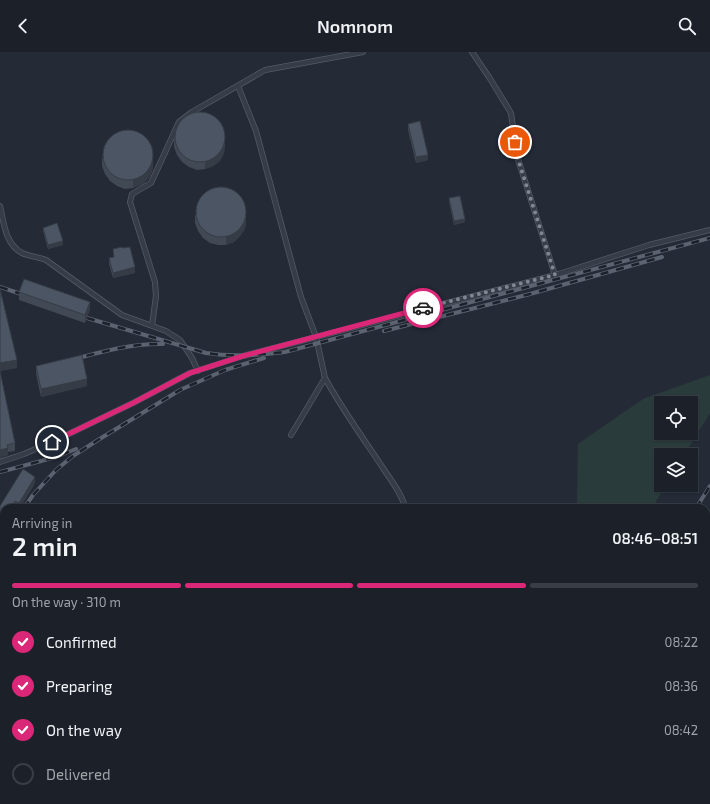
<!DOCTYPE html>
<meta charset="utf-8">
<style>
:root{--surface:#1b2029;--page:#242831;--text:#f1f3f6;--muted:#a0a3a8;--line:#393e46;--accent:#db2777}
body{margin:0;font-family:"Exo 2",sans-serif;background:var(--page);color:var(--text);height:100vh;display:flex;flex-direction:column;font-size:15px;white-space:nowrap}
*{box-sizing:border-box;margin:0}
p{font-size:13px;color:var(--muted)}
.icon{flex:none;width:22px;height:22px;fill:none;stroke:currentColor;stroke-width:2;stroke-linecap:round;stroke-linejoin:round}
.map{position:relative;flex:1;overflow:hidden}
.panel{position:absolute;left:0px;top:452px;width:710px;height:300px;display:flex;flex-direction:column;background:var(--surface);border-radius:12px 12px 0 0;box-shadow:0 1px 3px #0004,0 0 0 1px var(--line)}
.panel>*{flex:none}
.controls{position:absolute;left:654px;top:344px;display:grid;gap:8px}
.controls a{display:grid;place-items:center;width:44px;height:44px;border-radius:0px;background:var(--surface);box-shadow:0 1px 3px #0004,0 0 0 1px var(--line);font-size:20px}
.pin{position:absolute;display:grid;place-items:center;width:34px;height:34px;color:#fff;margin:-17px;border:2px solid #fff;border-radius:50%;box-shadow:0 1px 4px #0007}
.courier{position:absolute;display:grid;place-items:center;width:40px;height:40px;margin:-20px;border:3px solid #db2777;border-radius:50%;background:#fff;color:#222;box-shadow:0 1px 5px #0007}
.head em{font-style:normal;font-weight:600}
.head div{display:flex;flex-direction:column-reverse}
.head{display:flex;align-items:center;justify-content:space-between;height:68px;padding:0 12px}
h1{font-size:26px;font-weight:600;line-height:30px}
.bar{display:grid;grid-template-columns:repeat(4,1fr);gap:6px 4px;align-content:center;height:48px;padding:0 12px}
.bar i{height:5px;border-radius:3px;background:var(--line)}
.bar .active{background:var(--accent)}
.bar p{grid-column:span 4}
ol{padding:0 12px;list-style:none}
li{display:flex;align-items:center;gap:12px;height:44px}
li p{margin-inline-start:auto}
li .icon{padding:4px;border-radius:50%;background:var(--accent);color:#fff;stroke-width:4}
li:last-child{color:var(--muted)}
li i{width:22px;height:22px;border:2px solid var(--line);border-radius:50%}
header{display:flex;justify-content:space-between;align-items:center;height:52px;padding:0 12px;background:var(--surface);font-size:18px;font-weight:600}
.map>svg:first-child{display:block}
.green{fill:#2a3b3c;fill-rule:evenodd}
.water{fill:#3b485e}
.lines{fill:none;stroke-linecap:round;stroke-linejoin:round}
.service-casing{stroke:#555b65;stroke-width:6}
.service{stroke:#373d48;stroke-width:4.5}
.rail-casing{stroke:#5c6370;stroke-width:4}
.rail{stroke:#1c222c;stroke-width:2.5;stroke-dasharray:8;stroke-linecap:butt}
.wall{fill:#414955}
.shaded-wall{fill:#353c45}
.building{fill:#4c5563;stroke:#353c45}
.done{stroke:#808793;stroke-width:4;stroke-dasharray:0 7.2}
.route{stroke:#db2777;stroke-width:5}
</style>
<header><svg class="icon" aria-label="back" viewBox="0 0 24 24"><path d="M15 5l-7 7 7 7"/></svg>Nomnom<svg class="icon" aria-label="search" viewBox="0 0 24 24"><circle cx="10" cy="10" r="6"/><path d="M15 15l6 6"/></svg></header>
<div class="map">
<svg width="710" height="752" viewBox="0 0 710 752">
<rect width="100%" height="100%" fill="#242b37"/>
<path class="green" d="M710,323V361L684,403H661V433H666L652,456H577L578,392L643,347ZM661,351H691V381H661Z
M443,748H564V752H448Z"/>
<path class="water" d="M228,748H443L448,752H225Z"/>
<g class="lines">
<defs>
<path id="service" d="M472,0L489,25L511,61L517,104L555,223
M238,34L256,79L301,245L316,285L325,326L291,383
M0,154C4,171 5,192 22,201C28,204 39,205 46,208L122,263L166,279L180,288L192,306L198,319
M152,274L156,244L155,230L130,150L132,142L151,131L179,70L192,60L265,18L363,0
M325,326C342,357 363,386 383,416C390,427 403,443 405,456
M0,410L24,402L52,390L133,351L190,321L243,304L559,222L649,193L710,178"/>
</defs>
<use href="#service" class="service-casing"/>
<use href="#service" class="service"/>
<defs>
<path id="rail" d="M0,235L21,242
M87,266L206,301C233,305 258,303 285,300L710,186
M384,279L530,242L662,205
M71,308C101,300 132,291 163,292
M0,420L56,405L76,397
M24,456L33,443L56,418L73,404L98,388L180,338L225,318L264,306
M696,456L710,434
M0,489L4,484
M706,532L710,523
M687,748L688,752
M625,752V748
M631,752V748"/>
</defs>
<use href="#rail" class="rail-casing"/>
<use href="#rail" class="rail"/>
</g>
<path class="wall" d="M408,72L428,108L416,111L408,78Z
M174,87L225,93L224,101L220,109L213,114L205,117L197,118L189,115L182,110L177,103L174,95Z
M102,106L153,112L152,120L148,127L143,132L133,136L125,137L117,134L110,129L105,122L102,114Z
M449,146L465,170L454,173L449,150Z
M195,163L246,169L245,177L240,184L234,190L226,193H218L210,191L203,186L198,179L195,171Z
M43,176L63,193L48,197L43,179Z
M113,197L135,221L113,226L109,212V206L113,205Z
M0,237L17,316L0,319L15,391V399L8,400V403L0,406Z
M19,240L90,257L85,271L19,248Z
M36,314L87,334L41,345L36,322Z
M35,431L20,456H17L15,455L14,456H4L3,474L0,472V454Z"/>
<path class="shaded-wall" d="M225,85V93L224,101L220,109L213,114L205,117V110Z
M428,103V108L416,111V105Z
M153,104V112L152,120L148,127L143,132L133,136V128Z
M246,161V169L245,177L240,184L234,190L226,193V185Z
M465,167V170L454,173V169Z
M63,189V193L48,197V193Z
M135,215V221L113,226V221Z
M90,250V257L85,271V263Z
M17,308V316L0,319V311Z
M87,327V334L41,345V337Z
M8,396V403L0,406V398Z
M35,425V431L20,456H19V451Z
M15,449V455L14,456H11Z
M4,467V472L3,474V468Z"/>
<path class="building" d="M175 85a25 25 0 1 1 50 0a25 25 0 1 1-50 0Z
M420,69L428,103L416,105L408,72Z
M103 103a25 25 0 1 1 50 0a25 25 0 1 1-50 0Z
M196 160a25 25 0 1 1 50 0a25 25 0 1 1-50 0Z
M460,144L465,167L454,169L449,146Z
M57,171L63,189L48,193L43,176Z
M122,195L123,196L130,195L135,215L113,221L109,206L114,205L113,197Z
M24,227L90,250L85,263L19,240Z
M0,237L17,308L0,311Z
M82,303L87,327L41,337L36,314Z
M0,319L15,391L7,393L8,396L0,398Z
M23,417L35,425L19,451L15,449L11,456H4V467L3,468L0,466V454Z"/>
<g class="lines">
<path class="done" d="M423,256L555,223L517,104L515,90"/>
<path class="route" d="M52,390L133,351L190,321L243,304L423,256"/>
</g>
</svg>
<div class="controls">
<a><svg class="icon" aria-label="locate" viewBox="0 0 24 24"><circle cx="12" cy="12" r="6"/><path d="M12 2v4M12 18v4M2 12h4M18 12h4"/></svg></a>
<a><svg class="icon" aria-label="layers" viewBox="0 0 24 24"><path d="M12 4l9 5-9 5-9-5zM3 14l9 5 9-5"/></svg></a>
</div>
<div class="pin" style="left:515px;top:90px;background:#ea580c"><svg class="icon" aria-label="bag" viewBox="0 0 24 24"><path d="M5 8h14l-1 12H6zM9 8a3 3 0 0 1 6 0"/></svg></div>
<div class="pin" style="left:52px;top:390px;background:#1f2937"><svg class="icon" aria-label="home" viewBox="0 0 24 24"><path d="M3 11l9-7 9 7M6 9v11h12V9"/></svg></div>
<div class="courier" style="left:423px;top:256px"><svg class="icon" aria-label="car" viewBox="0 0 24 24"><path d="M5 17H2v-5l4-1 3-4h7l3 4 3 1v5h-3M9 17h6M6 11h13"/><circle cx="7" cy="17" r="2"/><circle cx="17" cy="17" r="2"/></svg></div>
<section class="panel">
<div class="head"><div><h1>2 min</h1><p>Arriving in</p></div><em>08:46–08:51</em></div>
<div class="bar"><i class="active"></i><i class="active"></i><i class="active"></i><i></i><p>On the way · 310 m</p></div>
<ol>
<li><svg class="icon" aria-label="check" viewBox="0 0 24 24"><path d="M5 12l5 5 9-10"/></svg>Confirmed<p>08:22</p></li>
<li><svg class="icon" aria-label="check" viewBox="0 0 24 24"><path d="M5 12l5 5 9-10"/></svg>Preparing<p>08:36</p></li>
<li><svg class="icon" aria-label="check" viewBox="0 0 24 24"><path d="M5 12l5 5 9-10"/></svg>On the way<p>08:42</p></li>
<li><i></i>Delivered</li>
</ol>
</section>
</div>
